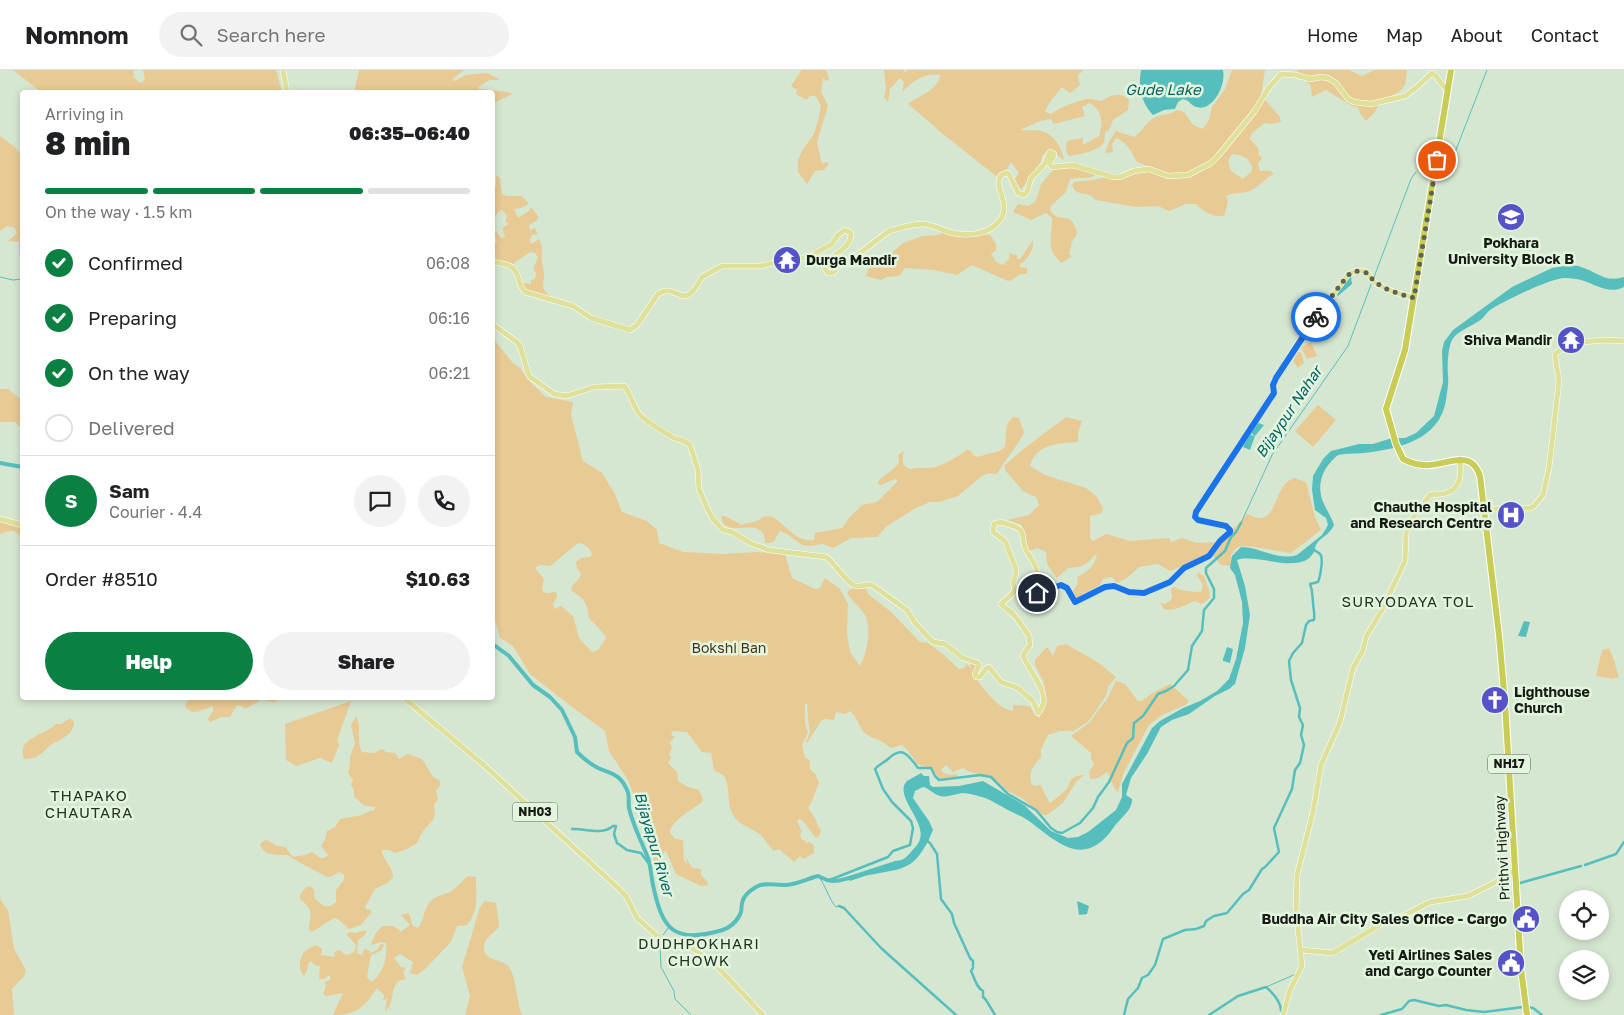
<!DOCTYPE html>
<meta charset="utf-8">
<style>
:root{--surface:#fff;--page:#f2f2f2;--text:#202124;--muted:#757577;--line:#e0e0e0;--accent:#0b8043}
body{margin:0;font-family:"Golos Text",sans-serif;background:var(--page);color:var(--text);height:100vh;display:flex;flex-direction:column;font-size:19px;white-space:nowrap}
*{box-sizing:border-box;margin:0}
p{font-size:16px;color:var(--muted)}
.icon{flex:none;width:28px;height:28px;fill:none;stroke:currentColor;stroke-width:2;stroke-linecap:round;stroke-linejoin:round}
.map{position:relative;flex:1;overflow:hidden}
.panel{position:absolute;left:20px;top:20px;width:475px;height:610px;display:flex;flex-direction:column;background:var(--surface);border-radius:5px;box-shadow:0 2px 8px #0003}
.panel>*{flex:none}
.tools{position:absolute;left:1559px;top:820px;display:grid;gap:10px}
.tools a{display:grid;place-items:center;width:50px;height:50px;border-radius:50%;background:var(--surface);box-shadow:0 2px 8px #0003;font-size:25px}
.pin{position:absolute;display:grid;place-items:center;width:42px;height:42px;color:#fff;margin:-21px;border:2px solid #fff;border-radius:50%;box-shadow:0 1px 5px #0007}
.courier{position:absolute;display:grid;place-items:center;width:50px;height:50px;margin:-25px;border:4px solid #1a73e8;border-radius:50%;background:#fff;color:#222;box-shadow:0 1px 6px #0007}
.headline em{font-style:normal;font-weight:800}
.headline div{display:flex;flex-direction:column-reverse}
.headline{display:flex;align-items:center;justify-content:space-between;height:85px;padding:0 25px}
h1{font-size:32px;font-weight:800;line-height:38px}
.bar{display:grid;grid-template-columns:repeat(4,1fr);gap:8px 5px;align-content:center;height:60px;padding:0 25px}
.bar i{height:6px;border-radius:4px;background:var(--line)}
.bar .current{background:var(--accent)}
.bar p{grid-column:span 4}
.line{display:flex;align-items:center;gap:12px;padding:0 25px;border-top:1px solid var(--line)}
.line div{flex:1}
.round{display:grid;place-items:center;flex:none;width:52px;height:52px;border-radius:26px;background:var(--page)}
ol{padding:0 25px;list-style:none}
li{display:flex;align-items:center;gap:15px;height:55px}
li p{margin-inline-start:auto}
li .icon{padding:5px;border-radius:50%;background:var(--accent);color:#fff;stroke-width:4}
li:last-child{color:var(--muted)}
li i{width:28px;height:28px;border:2px solid var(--line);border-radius:50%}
.cta{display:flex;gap:10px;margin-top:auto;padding:10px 25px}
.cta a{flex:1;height:58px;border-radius:30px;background:var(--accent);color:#fff;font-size:20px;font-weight:800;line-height:58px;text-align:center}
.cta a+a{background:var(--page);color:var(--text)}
header{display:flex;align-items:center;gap:30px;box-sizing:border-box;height:70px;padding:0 25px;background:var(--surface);border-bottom:1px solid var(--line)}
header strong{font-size:24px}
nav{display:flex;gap:28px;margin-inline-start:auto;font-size:18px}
.search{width:350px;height:45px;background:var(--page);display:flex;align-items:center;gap:12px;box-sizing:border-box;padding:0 18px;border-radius:28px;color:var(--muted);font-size:19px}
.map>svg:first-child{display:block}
.green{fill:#e8ca94;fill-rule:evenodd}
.water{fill:#56bfbe}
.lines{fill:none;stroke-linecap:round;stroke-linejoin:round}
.stream{stroke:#56bfbe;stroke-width:1}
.canal{stroke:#56bfbe;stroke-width:2.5}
.river{stroke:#56bfbe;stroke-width:4}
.major-casing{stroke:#fff;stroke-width:6}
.highway-casing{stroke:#fff;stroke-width:8}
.major{stroke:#dfe099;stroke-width:5}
.highway{stroke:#c9cc55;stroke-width:6}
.done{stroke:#596356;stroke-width:5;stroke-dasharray:0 9}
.route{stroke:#1a73e8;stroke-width:6}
.labels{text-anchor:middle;stroke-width:5;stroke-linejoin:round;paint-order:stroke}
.shield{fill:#e3f5de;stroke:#545d51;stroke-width:1}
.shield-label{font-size:12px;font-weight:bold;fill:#161c14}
.poi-label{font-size:14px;font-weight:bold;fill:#161c14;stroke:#e3f5de;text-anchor:end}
.park-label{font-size:14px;fill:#463617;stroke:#e3f5de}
.street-label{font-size:14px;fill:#161c14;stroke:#e3f5de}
.water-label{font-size:15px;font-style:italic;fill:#046363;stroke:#e3f5de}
.neighbourhood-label{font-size:15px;letter-spacing:1px;fill:#263322;stroke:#e3f5de}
</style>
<header>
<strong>Nomnom</strong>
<div class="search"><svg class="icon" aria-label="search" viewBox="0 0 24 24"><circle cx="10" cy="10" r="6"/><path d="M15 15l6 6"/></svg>Search here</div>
<nav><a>Home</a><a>Map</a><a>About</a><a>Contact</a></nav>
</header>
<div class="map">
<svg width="1624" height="945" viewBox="0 0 1624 945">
<rect width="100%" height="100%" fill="#d6e7d1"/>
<path class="green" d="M13,0H134L133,7L140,13L145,10L143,0H276L282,22H41Z
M359,0H464L453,9L454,11L466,5L487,3L499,9L498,10H490L478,17L479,19L508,22L513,24L493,33L492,22H354Z
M800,0H825L828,4L829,10L826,11L823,8L821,21L828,36L817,72L822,94L826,92L829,94L824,100L815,101L807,114L798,102V90L802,81L814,64L819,47L821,36L816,26H810L806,30L796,24L797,20L791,16L801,1Z
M884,0H904L903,3L909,0H1084L1078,5L1080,15L1070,23L1062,17L1049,33L1045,42L1051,44C1062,36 1073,33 1086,29C1090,28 1097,31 1102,31C1111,25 1121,21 1129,30L1128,40L1113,50L1110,58L1105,63C1105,66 1105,69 1104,72C1102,80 1077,85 1069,86L1066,81L1067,71L1083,68V75L1099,66C1103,53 1103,40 1089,33L1082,37L1085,46L1054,54L1051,49L1040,51L1020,60C1025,61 1031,60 1036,60C1053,62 1061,75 1064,90L1051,81H1047L1042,86V90L1021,120L1014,110L1019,103L1011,92L1006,101L996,106L943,64L908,34C918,26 939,20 940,5C923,3 914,10 902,22L904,12L900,8L890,19L888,32L884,27L886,18Z
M1232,0H1265L1261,25L1280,47L1281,52L1271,54L1265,53L1253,62L1249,68L1258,78L1259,85L1262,88L1258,94L1260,101H1271L1274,104C1266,108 1258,118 1250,121C1242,124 1233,122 1226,126L1228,132L1224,146C1212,147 1204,142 1196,134H1186L1169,141L1158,136L1136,137L1096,130L1090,125L1076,122L1072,116L1074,112L1093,110L1150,98L1136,91C1131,80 1127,73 1116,68L1112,74L1113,82L1105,83L1110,70L1116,61L1134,67C1141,63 1144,55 1151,50C1158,44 1168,46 1177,40L1184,42L1193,55L1203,59L1209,50L1212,37L1225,19ZM1232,84C1243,85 1252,88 1252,101L1243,109L1231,101L1228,91Z
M1296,0H1349L1362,6L1375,0H1407L1405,15L1400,21L1379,33L1375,42L1366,51L1360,43L1358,37L1352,36L1326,20L1312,27L1311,16Z
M0,66L15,77L22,86V186L19,185V172L8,171L17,163L15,158L7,156L0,161Z
M1068,97L1094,104V106C1086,109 1079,107 1070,109L1066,122L1051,136L1050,140C1059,156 1072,137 1077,164L1072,172L1069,184L1072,186L1062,193C1045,180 1052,168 1052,148L1046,143L1031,150L1013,142L1018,134L1028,136L1036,131L1041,114L1054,99Z
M496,105L500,108L502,124L507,126H522L529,134L521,138L514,139L518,148L529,141L531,137L539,147L536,151L529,155L530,160L535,158L538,164L532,165L530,170L531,174L539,169C544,178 541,183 542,193C543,197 544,201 544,205C544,215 540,219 550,226L548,227C539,222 526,225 523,213L531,214V210L535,209L536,203L533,199L538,187L535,183L530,182L513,194L493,189L492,173L497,172L493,162L496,161L501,168L505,167L502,158L509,154L505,152L507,146L502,140L498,142L493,151V118L496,115Z
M942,162L990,165L996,174V180L991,184L996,192L1003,195L1009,189L1010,182L1011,184L1017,185V189H1020L1033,170C1034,179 1028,190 1020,194V197L1027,198V204H1020L1012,210L1008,211L972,195L957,205L934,200L905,198L899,206L887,207L881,210L866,206L868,199L884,190L903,173L923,166L939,165Z
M492,267L512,292L520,298L530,312L546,327L573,332L571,345L583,391L602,403L615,424L622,442L647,451L657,460L659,473L683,482L723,484L758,482L785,484L792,508L815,519L820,518L825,508L840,519L848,534L847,564L850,582L860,596C867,583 872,560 865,545C860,537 852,531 847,523C852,516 858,517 866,518L868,524L890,541L920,572L928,573L943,584L959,599L964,598L967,594L973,601L970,595L975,593L977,597L973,601V606C986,619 994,637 1013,641V635L1030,636L1034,644L1039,648L1046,632L1044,613L1035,595V590L1047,577L1053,586L1057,576L1066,574L1099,593L1116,607L1108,617L1106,626L1088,652L1073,661H1060L1048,665L1041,679V687C1034,695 1027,703 1032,714L1034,716L1041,715C1042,719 1048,730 1050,733C1053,731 1064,722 1066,720C1072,710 1070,706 1084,705L1076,712L1063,733L1047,745H1043L1023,729L1008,721L997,711L987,706L970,702L963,698L953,702L946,695L941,700C944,705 951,705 957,704V707L939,708L931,698L917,694L907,679L901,675L891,678C887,676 885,673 881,671C874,668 865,666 861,658C857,651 857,647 850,641L845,644L836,642L834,650L824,649L821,651L807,673L806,672L810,662L808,650L807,633L805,634V653L808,663L802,675L805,687L810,691V699L815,704L819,712L812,731L808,738L815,748L819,758L821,759L820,764L818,767H815L803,751L799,749L797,751L802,762L800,764L802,770H804L807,773L809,772L813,774L814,783L803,789L800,786L794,792L779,779L774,781C768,776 765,768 758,763C747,755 738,756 731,741C727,731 730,714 724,706C721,703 718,703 714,700L711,683L702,682L687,662L673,661L671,665L675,667L670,672L672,678L669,684L671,688L668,693L677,702L678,711L688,717L699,720L703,730L701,733C692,739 670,752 670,763L675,769L683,770L684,791L687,794L686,787L692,798L701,799V805L707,811L708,815L701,816L676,804L666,781L664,782L660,793L658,794L653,793L657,771L654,759L649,748L637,734L628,710L609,681L605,661L572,637L530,604L513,576L500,568L496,553L493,550ZM578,473C584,473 590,478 592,484L590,487L581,488L576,492L577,498L581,504C579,511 572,513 571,520L583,529L587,537L589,548L604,564L606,568L599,579L594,582L591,581L579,568L573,546L561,536L554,539L553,534L557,527V523L554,522L547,523L543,522L542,518L544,509L535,498L540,495L550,496Z
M1311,272L1317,286L1307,289L1301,277Z
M1298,282H1301L1304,293L1298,298L1293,291Z
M0,319H8L22,330V359L15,352H0Z
M1318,335L1336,350L1313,377L1295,361Z
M1013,347L1019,348L1024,363C1016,378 1005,390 997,404L989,403L982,406L958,426L939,432H930L916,438L887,456L877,467L851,468L833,478L823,474L809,476L802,475L787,464L780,461C774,468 777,474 765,473C765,470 765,465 762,462C752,450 724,469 721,446H725L742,455C748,452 751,453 757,451C761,450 762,446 767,446C782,446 793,474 814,470L815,463L842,458L850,447L862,435L877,432L898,411L895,409L881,415L878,414L879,410L893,399L899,393L898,385L904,381C902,389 901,396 910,399C918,397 927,399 935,397C940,396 964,384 966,380H970L974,386L977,387L999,381L1005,377C1007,366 1003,356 1013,347Z
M1066,347L1082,351L1078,363V372C1060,373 1035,374 1030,396L1045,405L1086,418L1097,427L1103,439L1102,443L1090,446V468L1093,471L1106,464L1130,471L1169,468L1171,472L1182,468L1197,473L1216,472L1207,486L1170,501L1158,494L1139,497L1127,508L1117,513L1112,507L1103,509L1100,515L1076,528L1073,521L1078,513L1077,507C1089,501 1095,496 1097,483L1086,494L1079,497L1068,498L1057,508L1047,494L1046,482L1037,478L1029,481L1021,455L1008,450L1029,445L1039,435L1036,427L1023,421L1005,400V395L1026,377Z
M1294,408L1306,412L1315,447L1321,460L1291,483C1281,482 1245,474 1239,477C1236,478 1233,481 1231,485L1232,496L1221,495L1212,485L1218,476L1247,444C1251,445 1255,448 1259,448C1275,449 1276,421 1287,412C1289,410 1292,409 1294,408Z
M0,452L22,457V474C18,459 14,459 0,464Z
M1198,502L1204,506L1209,520L1210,528L1202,534L1195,531C1185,535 1175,542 1164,539L1160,533L1165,534L1170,531L1172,527L1171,519L1173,517C1176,517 1178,519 1181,520C1183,521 1199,522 1201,522L1203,515L1197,505Z
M1609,578L1614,590L1619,608L1615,607L1614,609L1596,606L1602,580Z
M1116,611L1125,614L1138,631H1142L1151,624L1170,614L1188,630L1187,634L1162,645L1149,655L1124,702L1118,722C1111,716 1112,709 1107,702L1098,708L1090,709L1089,702L1094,694L1091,689V683L1071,666L1089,653L1107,629Z
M190,628H283L274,632L261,630L245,639L241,636L237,635L230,647H221L210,652L208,649L213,641V636C203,639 191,648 185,635Z
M351,631L337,671L339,675L332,693L320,688L296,696L286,690L285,654Z
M356,646C362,658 356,671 362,682L374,683L382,679L386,682L395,683L399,689L408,684L422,689L433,707L440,711V716L436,720L438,729L434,735L435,743L433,750L423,761L417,773L407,779L395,783L389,780H382C382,790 393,796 393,807L389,812L375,819L365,837L366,839L371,840V843L361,855L349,859L339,850L334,848L312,862L309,859C310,842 315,842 300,829C299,824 305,817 310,816L314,820L315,829L324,836H331L336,832V820L344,810V805L339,802C335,804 332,807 328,807C325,806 290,788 288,785C278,785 264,786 260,775L262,772L267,770L277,776L285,777L293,787L305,785L312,782L320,788H325L328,785L321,776L325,770L327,761L335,757L340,749L362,745L367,742L375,740V737L365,736L354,727V720L351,715L353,710L348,703L350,694V687L355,673L351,655Z
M70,648L74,652C74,664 63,668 54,673C42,680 42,689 24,689C16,667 45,666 56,654H61Z
M468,806L476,807C476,824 479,842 467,855L457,856L451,872L425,899L417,905L410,903L413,892L400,884L394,888L401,897L406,898L403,903L406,909L398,911C389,923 396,930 385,942L387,928L383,931L384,925L377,918C365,937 356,945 333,945L343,923L326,926L323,924L326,916L324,912L330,910V905L324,909H319L320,896L315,895L311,891L308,894L307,901L304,906C298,901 299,889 304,882C307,879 312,877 316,875L322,879L321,885L335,887L334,882L339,880L346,885C353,884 355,882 356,875L346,864L351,862L355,863L367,860L365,865L358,870L357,883L362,885L364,879L369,880L370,883L377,880L381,874L384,875L381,881L371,885L367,907L371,912C383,905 388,886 386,873L381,872L371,875L375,864L382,856H393L400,860L399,863L410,855L401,845L409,843L413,856L418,858C424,851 423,841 429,833C434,826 444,825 450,822C457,818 462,811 468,806Z
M0,824L1,831L8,840L14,879L26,900L24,906L12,919L14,945H0Z
M485,831L496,833L499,856C495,864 484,867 484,877C484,893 501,887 509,897C517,909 516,931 522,945H465L470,926L462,897L480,837Z"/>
<path class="water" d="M1141,0H1223C1227,19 1206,52 1188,31L1183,29L1178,32L1175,39L1164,40L1153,45C1141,32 1138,17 1141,0Z
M1569,195C1573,196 1578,195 1581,197C1598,202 1604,213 1624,207V217C1609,225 1595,214 1581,210C1577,209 1571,208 1566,208C1555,206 1501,232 1490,240C1486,243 1484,248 1479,251C1471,256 1461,260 1454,267C1448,273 1447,296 1448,304C1449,314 1447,321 1446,330C1440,370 1398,379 1364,383C1355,384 1347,383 1338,385C1323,397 1315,415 1324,434C1327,441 1332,448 1334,455C1330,465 1319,468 1316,475C1315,477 1315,480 1314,482C1301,506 1258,483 1237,490L1245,516L1250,545L1245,578L1235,614L1229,619L1215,626L1189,644L1172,650L1161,657L1147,684L1131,708L1126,725L1132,729C1133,740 1120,748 1114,757C1085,799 1059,774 1029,751C1022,746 1015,744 1008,740C1000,736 993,731 985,728C979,726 968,723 962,723C955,724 947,728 940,726C933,724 929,718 923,717L915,721L913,728L929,751L933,760C930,766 928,773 924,778C911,802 892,800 869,805C863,806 857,809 850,811L849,806L895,791C902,791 906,788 911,782C914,778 919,774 920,769C926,751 893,725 907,711C911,708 917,706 921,703L924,706H929L930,715L933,717L959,716L983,711L1024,735L1051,761L1068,768L1078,767L1088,762L1116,740L1122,727V714L1152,658L1160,651L1183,638L1200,631L1217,621L1229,609L1236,589L1243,553L1242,532L1235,505L1230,498L1232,486L1241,477C1260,477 1277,491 1297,485L1322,465L1328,455L1326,448L1315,440L1312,420L1313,406L1323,389L1331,381L1359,374H1373L1392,368H1405L1416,363L1434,346L1443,312L1442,281L1444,272L1453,260L1512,217L1552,198Z
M1351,207L1352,214L1338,226L1335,223L1347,209Z
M1258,353L1264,355L1255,366L1250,380L1243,377L1248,364L1255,366L1251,363Z
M1524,551L1530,552L1526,567L1518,566Z
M1227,577L1233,579L1230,593L1223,591V589Z
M1077,831L1089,836L1087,844L1079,845Z"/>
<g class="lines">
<path class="stream" d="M1419,99L1430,100
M1438,101L1447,98L1452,90L1487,0
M0,207L13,210L22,209
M1374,207L1411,109L1416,102
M1241,453L1272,385L1348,276L1372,212
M818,806C826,815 828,828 836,837L839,836
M663,865L669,857
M661,872L660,876L661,897L674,921L675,929L691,945
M1266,917L1296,904"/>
<path class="canal" d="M572,759C584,758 602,766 613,756H616L614,764L617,773L627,780L641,783L649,794
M926,770L930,773L937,784L941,829L952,844L954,853L970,888L973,891V898L971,901C975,909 976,917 983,921V927L986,930L995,945
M1585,795L1616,784L1624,772
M827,811L888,787L893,781L910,775L913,758L911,751L892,732L883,719L875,699C879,694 884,693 888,689C903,675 908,685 918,698H931L935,706L939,710L980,705L991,707L1008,724L1036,740L1051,758L1057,762L1062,763L1080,753L1093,738L1098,727L1109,712L1127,673L1133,668L1134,653L1143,646L1158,624L1166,621L1174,616L1188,600L1192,576L1202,561L1204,540L1214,528V519L1206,503V498L1225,481L1231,467L1236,462L1241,453
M1520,813L1581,796
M839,836L844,838L881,878L956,945
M1528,937L1533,938L1542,945
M1124,945L1128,929L1138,918L1142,908L1148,905L1155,895L1163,869L1185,860L1196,859L1204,856L1206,851L1214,846L1227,843L1243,824L1249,820L1262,799L1265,797L1279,782L1274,758L1292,719L1295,700L1300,693L1304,675L1301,665L1303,655L1299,647L1300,638L1291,610L1289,591L1293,583L1302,573L1306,555L1309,551L1314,550C1315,540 1313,540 1313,532C1312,525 1313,521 1310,514L1318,512C1320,507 1324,488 1320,484C1318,482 1315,481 1313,479
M1209,945L1238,926L1266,917C1273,923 1281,931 1281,941
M1381,945L1402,939L1409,931L1414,930L1439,936L1446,935L1466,940L1484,942L1523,937"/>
<path class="river" d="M0,393L22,397
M492,575H494L509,586L533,615L550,627L562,640L575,667L577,682C583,688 590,694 598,698C612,704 620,704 627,720C630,725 628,732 629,738C633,756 642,772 648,788C651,797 651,806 653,815C662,858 673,874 719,861C729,859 738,851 741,842C742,838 741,834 743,830C745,825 751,820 756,817C764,812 773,815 782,815C795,816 806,809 818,806C833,814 837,811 853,807"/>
<defs>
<path id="major" d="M283,0L287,22
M492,191C499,194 506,193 512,197C520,204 518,215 525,222L573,236L591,248L630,260L637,255L658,224L664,221H670L683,226L688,225L694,220L702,207L722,196H761L795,188H807L832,174L838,165L845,160L851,163C851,182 830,182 824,197L828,203H833L842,192L860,183L889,161C899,158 913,154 923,154C932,154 941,160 949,162C967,167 990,165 1001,149C1011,132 993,119 1001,105L1006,103L1009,104L1018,123L1024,125L1027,122L1031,108L1044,95L1050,82L1054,84L1053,88L1049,93L1052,97L1073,95L1113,107H1120L1134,101L1149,99L1168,106L1188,105L1211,93L1218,86L1254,42L1268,19L1281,4L1296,5L1310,9L1321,7L1328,8L1336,13L1348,29L1354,32L1371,34L1405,26L1417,17L1432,3C1439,6 1439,15 1448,19
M492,254L517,272L520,276L529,306L554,324L567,326L594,317L624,316C632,325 633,339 642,347C651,354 662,361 672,367C678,370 685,370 690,375L698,400L699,419L708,440L713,449L723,460L732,462L750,473L769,480L826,487C836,494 846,513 856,516C861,517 866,514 872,515L907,540L915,553L933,572L945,574L963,588L978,593L979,596L975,604L976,607H980L986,599L989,597L1001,612L1018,618L1033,631L1038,643C1055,625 1028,602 1023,585L1030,575L1029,566L1018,550L1013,544L1001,534L1013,523L1015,520L1013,512L1016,504V499L1005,471L993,462L994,454C1000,451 1004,453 1010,455C1029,459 1019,469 1027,482C1032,490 1038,497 1037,507C1037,511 1034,514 1033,518L1037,523L1061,515L1067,518L1075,532L1105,517L1114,516L1129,522L1144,523L1170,512L1184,498L1209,486L1220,471L1230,461L1226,456L1198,450L1195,447L1196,442L1274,323V311L1281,300L1308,257L1348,205C1353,201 1360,200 1366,202C1370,204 1370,208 1373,211C1383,220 1402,224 1414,228
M1485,443L1494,439L1530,438L1534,436L1543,425L1549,398L1559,311L1555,286L1556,283C1575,270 1602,269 1624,271
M0,449L22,455
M404,628L485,696L618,818L626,826L637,848L656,865L670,873L685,874L712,891L763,945
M1301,880L1333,883L1381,854L1407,844L1430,832L1468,826L1494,813L1509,803L1515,801
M1283,945L1290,920L1302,896L1296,840L1297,805L1313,742L1321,695L1340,652L1353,598L1363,580L1366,567L1382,540L1405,491L1406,464L1410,452L1430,425C1435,424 1441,425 1446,423C1462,419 1461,402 1460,389"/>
<path id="highway" d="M1451,0L1405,280L1386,339L1396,374L1403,389C1411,393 1421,396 1430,395C1449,394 1471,379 1480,406L1499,565L1505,633L1521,899L1527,945"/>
</defs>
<use href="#major" class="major-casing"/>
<use href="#highway" class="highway-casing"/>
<use href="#major" class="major"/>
<use href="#highway" class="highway"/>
</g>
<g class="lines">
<path class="done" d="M1316,247L1348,205L1355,201L1368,203C1376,218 1399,224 1414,228L1437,90"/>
<path class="route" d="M1037,523L1061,515L1067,518L1075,532L1105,517L1114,516L1129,522L1144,523L1170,512L1184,498L1209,486L1220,471L1230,462V460L1226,456L1198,450L1195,447L1196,442L1274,323L1273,315L1276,308L1316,247"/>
</g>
<defs>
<symbol id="university-disc" viewBox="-11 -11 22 22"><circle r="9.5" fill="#5652c9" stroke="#e3f5de"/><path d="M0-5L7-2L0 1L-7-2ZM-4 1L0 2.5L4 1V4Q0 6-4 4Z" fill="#fff"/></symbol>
<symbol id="temple-disc" viewBox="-11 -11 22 22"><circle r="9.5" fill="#5652c9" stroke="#e3f5de"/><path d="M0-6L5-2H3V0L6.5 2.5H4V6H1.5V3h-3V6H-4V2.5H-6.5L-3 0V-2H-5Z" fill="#fff"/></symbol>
<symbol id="hospital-disc" viewBox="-11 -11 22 22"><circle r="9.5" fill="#5652c9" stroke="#e3f5de"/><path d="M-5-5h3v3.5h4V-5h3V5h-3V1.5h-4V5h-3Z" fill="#fff"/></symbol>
<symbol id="church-disc" viewBox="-11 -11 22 22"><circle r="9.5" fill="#5652c9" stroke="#e3f5de"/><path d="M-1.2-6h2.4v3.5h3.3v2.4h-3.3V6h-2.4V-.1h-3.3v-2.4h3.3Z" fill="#fff"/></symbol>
<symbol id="civic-disc" viewBox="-11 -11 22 22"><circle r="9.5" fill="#5652c9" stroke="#e3f5de"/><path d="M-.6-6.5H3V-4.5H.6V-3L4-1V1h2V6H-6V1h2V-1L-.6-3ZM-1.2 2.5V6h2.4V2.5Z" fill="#fff"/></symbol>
</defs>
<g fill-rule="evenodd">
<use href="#university-disc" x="1495" y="131" width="32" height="32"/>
<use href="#temple-disc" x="771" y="174" width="32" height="32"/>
<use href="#temple-disc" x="1555" y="254" width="32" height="32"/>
<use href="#hospital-disc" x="1495" y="429" width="32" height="32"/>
<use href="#church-disc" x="1479" y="614" width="32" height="32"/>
<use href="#civic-disc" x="1510" y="833" width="32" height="32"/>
<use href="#civic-disc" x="1495" y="877" width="32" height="32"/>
</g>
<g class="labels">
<g class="shield">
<rect x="1488" y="684.5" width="42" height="19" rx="4"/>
<rect x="512.5" y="732.5" width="45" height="19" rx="4"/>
</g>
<g class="shield-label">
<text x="1509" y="698">NH17</text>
<text x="535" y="746">NH03</text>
</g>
<g class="poi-label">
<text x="1511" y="178" text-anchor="middle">Pokhara<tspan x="1511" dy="16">University Block B</tspan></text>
<text x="806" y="195" text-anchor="start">Durga Mandir</text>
<text x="1552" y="275">Shiva Mandir</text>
<text x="1492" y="442">Chauthe Hospital<tspan x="1492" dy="16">and Research Centre</tspan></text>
<text x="1514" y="627" text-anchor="start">Lighthouse<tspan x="1514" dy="16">Church</tspan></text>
<text x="1507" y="854">Buddha Air City Sales Office - Cargo</text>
<text x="1492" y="890">Yeti Airlines Sales<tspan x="1492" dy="16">and Cargo Counter</tspan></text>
</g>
<g class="park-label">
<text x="729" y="583">Bokshi Ban</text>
</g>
<g class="street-label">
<text transform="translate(1502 778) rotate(-93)" y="5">Prithvi Highway</text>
</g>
<g class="water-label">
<text x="1163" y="25">Gude Lake</text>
<text transform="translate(1289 342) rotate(-56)" y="5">Bijaypur Nahar</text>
<text transform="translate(654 774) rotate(74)" y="5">Bijayapur River</text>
</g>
<g class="neighbourhood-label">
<text x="1408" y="537">SURYODAYA TOL</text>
<text x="89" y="731">THAPAKO<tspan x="89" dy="17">CHAUTARA</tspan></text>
<text x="699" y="879">DUDHPOKHARI<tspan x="699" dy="17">CHOWK</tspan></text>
</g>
</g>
</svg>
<div class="tools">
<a><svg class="icon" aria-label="locate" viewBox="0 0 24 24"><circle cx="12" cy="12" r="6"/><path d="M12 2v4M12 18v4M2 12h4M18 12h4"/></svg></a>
<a><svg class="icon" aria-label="layers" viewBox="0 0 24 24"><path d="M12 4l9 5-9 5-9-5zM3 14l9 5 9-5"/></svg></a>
</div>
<div class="pin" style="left:1437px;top:90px;background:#ea580c"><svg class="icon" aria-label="bag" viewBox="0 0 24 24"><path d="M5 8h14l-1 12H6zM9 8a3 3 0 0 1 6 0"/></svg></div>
<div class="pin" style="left:1037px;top:523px;background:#1f2937"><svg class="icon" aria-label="home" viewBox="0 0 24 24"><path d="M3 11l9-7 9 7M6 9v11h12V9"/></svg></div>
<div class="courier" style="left:1316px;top:247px"><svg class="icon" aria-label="bike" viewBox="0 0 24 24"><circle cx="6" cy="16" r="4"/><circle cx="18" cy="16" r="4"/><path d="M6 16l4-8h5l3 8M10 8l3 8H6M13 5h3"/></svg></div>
<section class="panel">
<div class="headline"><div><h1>8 min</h1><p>Arriving in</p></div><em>06:35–06:40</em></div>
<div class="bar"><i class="current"></i><i class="current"></i><i class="current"></i><i></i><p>On the way · 1.5 km</p></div>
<ol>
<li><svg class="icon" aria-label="check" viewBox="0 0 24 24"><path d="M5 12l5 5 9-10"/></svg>Confirmed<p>06:08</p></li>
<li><svg class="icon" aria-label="check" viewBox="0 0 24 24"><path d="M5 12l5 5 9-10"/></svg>Preparing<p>06:16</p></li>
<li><svg class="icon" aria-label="check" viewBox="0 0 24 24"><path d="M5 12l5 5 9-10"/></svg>On the way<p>06:21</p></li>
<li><i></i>Delivered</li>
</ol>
<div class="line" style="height:90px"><b class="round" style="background:var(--accent);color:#fff">S</b><div><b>Sam</b><p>Courier · 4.4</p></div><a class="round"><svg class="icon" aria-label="chat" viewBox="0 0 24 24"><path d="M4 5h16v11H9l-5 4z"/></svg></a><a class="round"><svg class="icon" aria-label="phone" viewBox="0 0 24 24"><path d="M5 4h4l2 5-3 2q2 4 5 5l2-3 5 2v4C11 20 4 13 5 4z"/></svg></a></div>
<div class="line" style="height:65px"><div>Order #8510</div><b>$10.63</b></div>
<div class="cta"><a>Help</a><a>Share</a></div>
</section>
</div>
